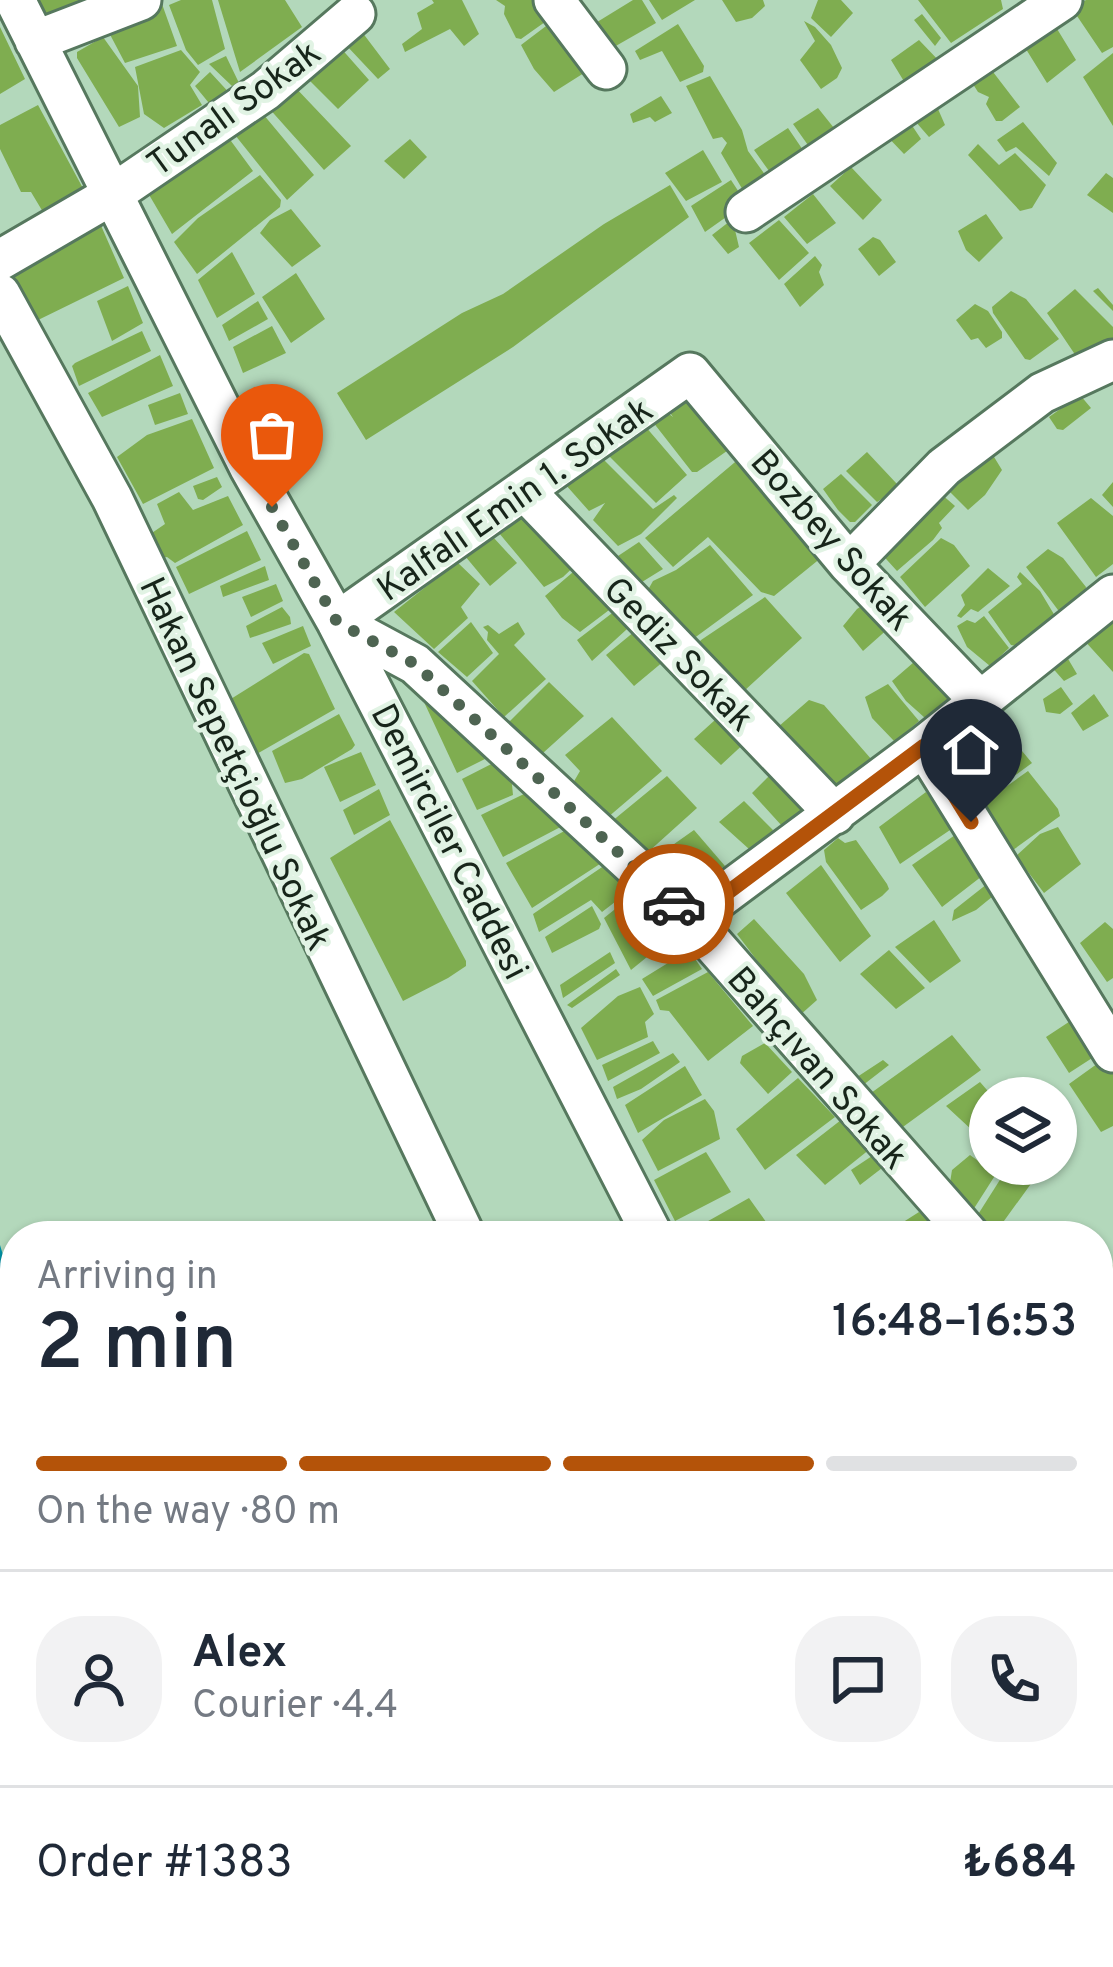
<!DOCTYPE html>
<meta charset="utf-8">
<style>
:root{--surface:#fff;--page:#f2f2f3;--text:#1f2937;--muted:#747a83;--line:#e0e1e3;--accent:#b45309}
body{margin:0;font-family:Overpass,sans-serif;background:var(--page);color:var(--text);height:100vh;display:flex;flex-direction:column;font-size:45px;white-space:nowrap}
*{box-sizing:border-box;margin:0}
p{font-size:39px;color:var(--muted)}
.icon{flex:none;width:66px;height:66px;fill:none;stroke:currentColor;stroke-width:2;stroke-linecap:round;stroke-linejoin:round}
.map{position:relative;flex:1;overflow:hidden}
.drawer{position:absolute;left:0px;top:1221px;width:1113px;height:747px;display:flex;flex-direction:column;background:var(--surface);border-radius:48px 48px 0 0;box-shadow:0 3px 9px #0004}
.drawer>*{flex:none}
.fabs{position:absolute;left:969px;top:1077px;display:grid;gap:24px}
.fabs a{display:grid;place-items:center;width:108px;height:108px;border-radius:50%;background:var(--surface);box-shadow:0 3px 9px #0004;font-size:60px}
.pin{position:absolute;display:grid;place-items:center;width:102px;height:102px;color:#fff;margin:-123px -51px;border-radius:50% 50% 50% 0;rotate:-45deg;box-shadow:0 0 12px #0007}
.pin .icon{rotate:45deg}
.courier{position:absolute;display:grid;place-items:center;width:120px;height:120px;margin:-60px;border:9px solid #b45309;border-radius:50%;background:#fff;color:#222;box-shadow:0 3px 15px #0007}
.summary em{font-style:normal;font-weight:600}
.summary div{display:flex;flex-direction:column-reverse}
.summary{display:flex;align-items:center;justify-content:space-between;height:204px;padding:0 36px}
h1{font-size:78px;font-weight:600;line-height:90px}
.bar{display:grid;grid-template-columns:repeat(4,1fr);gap:18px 12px;align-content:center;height:144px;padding:0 36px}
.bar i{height:15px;border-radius:9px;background:var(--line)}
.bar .active{background:var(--accent)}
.bar p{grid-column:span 4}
.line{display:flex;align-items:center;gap:30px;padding:0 36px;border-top:3px solid var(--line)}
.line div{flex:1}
.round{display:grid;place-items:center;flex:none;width:126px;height:126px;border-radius:48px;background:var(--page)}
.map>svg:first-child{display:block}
.water{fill:url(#water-waves)}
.building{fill:#7fad50}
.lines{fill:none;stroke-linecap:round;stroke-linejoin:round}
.minor-casing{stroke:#56785e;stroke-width:45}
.minor{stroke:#fff;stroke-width:39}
.done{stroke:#4e6452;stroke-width:12;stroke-dasharray:0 21.6}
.route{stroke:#b45309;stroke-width:15}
.labels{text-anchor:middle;stroke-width:9;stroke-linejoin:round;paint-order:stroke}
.street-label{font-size:36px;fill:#17251a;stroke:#e1f3e4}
</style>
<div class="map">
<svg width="1113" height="1967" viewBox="0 0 1113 1967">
<defs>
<pattern id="water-waves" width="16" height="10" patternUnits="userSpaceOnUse" patternTransform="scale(3)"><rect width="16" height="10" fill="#0094a8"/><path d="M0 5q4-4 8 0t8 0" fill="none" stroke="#017988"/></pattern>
</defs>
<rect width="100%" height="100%" fill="#b3d8bb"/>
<path class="water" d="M0,1245L15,1295V1953H214L218,1967H0Z"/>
<path class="building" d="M37,0H83L47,16Z
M181,0H212L225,49L198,65L186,50L169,5Z
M218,0H285L302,27L240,72Z
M432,0H462L479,34L464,46L450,29L405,52L402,44L422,29L417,13L434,3Z
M496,0H543L552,17L521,39L516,38L504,14L505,6Z
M633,0H642L656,23L607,51L589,27Z
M649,0H695L662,20Z
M722,0H763L765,6L752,18L736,22Z
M818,0H841L853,13L831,37L811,18Z
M918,0H1001L1003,9L951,43Z
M1086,0H1113V47L1102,53L1075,13L1076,6Z
M162,4L177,46L125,63L105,25Z
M922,14L941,38L935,46L914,20Z
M1048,14L1076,60L1047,83L1016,33Z
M554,20L585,67L584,73L554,92L534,69L521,45Z
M804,21L815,27L831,45L842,68L837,78L821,89L800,60L815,41Z
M678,24L704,66L703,72L680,82L662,51L640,60L635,51Z
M0,27L25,79L0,94Z
M362,32L390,69L378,79L346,45Z
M103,37L138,86L140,117L119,127L77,58V52Z
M919,40L942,64L908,88L891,60Z
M339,46L369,80L338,109L305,76Z
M181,50L200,72L190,85L202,105L164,128L144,114L135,67Z
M1113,53V126L1083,77Z
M226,56L239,83L232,86L209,64Z
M990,68L1020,107L1002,121H996L986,104L989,97L978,92L971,81Z
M210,72L234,98L218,114L195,86Z
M710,76L742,130L748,151L771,183L747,197L721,153L727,143L722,137L713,139L686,86Z
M293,85L351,146L324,170L267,106Z
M661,96L672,113L655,122L650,117L633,123L630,114Z
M38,105L85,192L46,217L31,192H21L0,149V125Z
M931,106L938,109L945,125L929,137L915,121Z
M818,108L838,133L815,155L793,124Z
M263,114L314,175L287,200L235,135Z
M907,118L921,139L904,154L883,132Z
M1023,122L1057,163L1049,176L1016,147L1006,152L997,140Z
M788,128L807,156L777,182L754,150Z
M410,139L427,157L404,179L384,161Z
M231,141L253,171L172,234L148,193L222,142Z
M978,144L999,165L1015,153L1046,185L1032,208L1020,211L968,155Z
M703,150L722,182L686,201L665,173Z
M851,167L882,200L863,220L830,186Z
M1106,173L1113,178V213L1087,195Z
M260,175L281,200L280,207L197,274L174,242L198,218Z
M731,180L746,203L705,232L691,206Z
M670,185L689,217L513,347L366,440L337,393L462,313L503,294L604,224Z
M813,194L836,223L807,244L784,217Z
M291,209L321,246L292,267L260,233L270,220Z
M743,211L748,216L735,230L739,247L728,254L712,235Z
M986,214L1003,238L979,262L966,250L958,231Z
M779,220L809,253L779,280L749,243Z
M99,221L124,278L34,322L4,266Z
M873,237L880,240L896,262L879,276L858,249Z
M232,252L255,294L217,318L198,280Z
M815,256L822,265L819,272L824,285L800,307L784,284Z
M296,273L325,319L291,343L262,297Z
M128,286L143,323L112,341L97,301Z
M1098,288L1113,305V311L1093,291Z
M1075,289L1113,327V345L1076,356L1047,313Z
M1011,291L1026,299L1059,339L1030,360L1025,359L993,313L992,307Z
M258,301L268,319L229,341L222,325Z
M975,304L988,311L1002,332V338L986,348L978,338L971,340L956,320Z
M272,326L286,353L243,373L233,347Z
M142,331L151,351L79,386L72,366L75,363Z
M160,355L173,386L102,417L88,393Z
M680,388L734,446L697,472H692L649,417L660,407L673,417L664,404Z
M180,393L188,414L155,425L148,405Z
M1080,395L1091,408L1063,430L1057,429L1049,417Z
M192,419L214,468L143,504L117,457L147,435Z
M639,419L687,475L656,503L603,450Z
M747,452L827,553L774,596L761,592L708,537L673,567L645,538Z
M867,452L897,484V489L877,502L846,471Z
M991,452L1002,470L985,495L968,510L946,488Z
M598,454L653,509L674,495L677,498L641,534L618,546L593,520L605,503L589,511L565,484Z
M841,474L872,505L855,522H850L838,510L823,489Z
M217,477L222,487L203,500L198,499L193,486Z
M1113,482V507L1102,495Z
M179,492L193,510L228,496L243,525L175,563L167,557L157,559L146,537L165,524L157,504Z
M940,493L955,506L939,523L942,528L933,540L897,571L877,549Z
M1091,498L1113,516V564L1096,577L1057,523Z
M533,505L582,559L563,577L544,587L499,533Z
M247,531L261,560L189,594L176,567Z
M493,537L517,563L490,586L465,556Z
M941,538L954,545L970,566L925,607L900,577Z
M639,542L663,569L642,582L618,556Z
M710,545L753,595L693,639L644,597L653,581L676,570Z
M1048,549L1063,558L1086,587L1084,596L1063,610H1058L1026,567Z
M586,561L621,601L580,632L562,618L545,596Z
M457,562L480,584L461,607L468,618L434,649L394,612Z
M265,566L269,580L223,597L220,586Z
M988,568L1010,586L978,612L971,609L961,618L957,616L965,605L961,595Z
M1020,572L1040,591L1055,616L1017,646L1011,645L988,612L1022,584L1017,577Z
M276,584L283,601L251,617L242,597Z
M878,595L899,619L863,651L843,626L857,609Z
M765,597L802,638L744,691L738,690L692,652L701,640Z
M624,604L638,619L592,661L577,640Z
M282,607L290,617L291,624L250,638L246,626Z
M1113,614V672L1082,638Z
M984,616L1009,648L990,666L967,647L957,626L967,620L975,623Z
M471,622L493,653L467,677L438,652Z
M518,622L525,634L514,645L546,679L504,717L472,681L499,654L487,640L488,632L483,627L488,625L499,634Z
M646,622L670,656L634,686L606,655Z
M303,626L311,646L273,664L262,643Z
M928,650L961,688L925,718L906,701L892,681Z
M1064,652L1077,674L1064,681L1049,664Z
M304,653L309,654L335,709L255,755L226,702Z
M549,682L584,716L543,753L509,722Z
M888,684L919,721L895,742L872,718L865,697Z
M1061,687L1073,704L1060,714L1046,712L1043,699Z
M442,693L501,751L457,773L424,702Z
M1094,694L1109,716L1083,731L1071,713Z
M809,700L824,705L872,760L827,796L778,727Z
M726,710L749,739L721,765L694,739Z
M339,714L355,745L352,749L302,779L285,783L272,751Z
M612,717L662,771L607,818L573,783L580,771L565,755Z
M997,721L1032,763L977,803L946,758Z
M361,752L376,785L340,802L324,767Z
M509,755L513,795L477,810L462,779Z
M777,768L807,812L782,826L752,793Z
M1028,771L1058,809L1060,816L1013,850L982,804Z
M667,776L697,808L647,853L611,822Z
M379,789L390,815L354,835L343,810Z
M926,792L953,828L900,864L879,827Z
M526,793L570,822L503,857L481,815Z
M744,801L773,830L769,838L749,849L719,822Z
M390,820L466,961V966L448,978L403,1001L330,858Z
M577,824L606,860L532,908L506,863Z
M1058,827L1081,864L1044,893L1016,856L1040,834Z
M694,830L725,866L684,893L650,861Z
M958,833L986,873L942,907L912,865Z
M838,838L845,843L856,840L887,884L889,889L882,896L861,910L826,862L824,850Z
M611,861L637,885L602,912L591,900L539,932L533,914Z
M821,865L871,936L840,962L786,893Z
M987,884L998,892L976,910L952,921L954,910Z
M640,889L679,931L631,970L604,918Z
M592,906L601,924L599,929L552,953L545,937Z
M754,919L804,974L817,1000L799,1016L737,934Z
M934,920L961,961L930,983L895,947Z
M1105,922L1113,929V978L1107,982L1080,943Z
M689,950L702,969L653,996L642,979Z
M889,950L925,988L896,1009L860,974Z
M610,952L615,963L563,998L560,985Z
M616,969L620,975L572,1008L567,1005Z
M708,972L753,1026L708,1061L669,1011L660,1010L656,1000Z
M640,987L654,1014L645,1022L648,1037L597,1060L581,1028L618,996Z
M1081,1014L1103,1051L1069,1073L1046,1037Z
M952,1035L981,1070L896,1132L869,1098L871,1093Z
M653,1041L660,1053L608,1081L602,1065Z
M765,1043L792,1072L768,1094L740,1063L742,1056Z
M673,1053L680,1062L641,1089L617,1099L613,1087Z
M1108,1056L1113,1062V1126L1101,1132L1069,1084Z
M883,1060L889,1065L858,1089L854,1079Z
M685,1066L702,1095L638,1133L625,1105Z
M798,1078L835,1117L765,1170L736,1129Z
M980,1082L994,1098H990V1122L983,1121L973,1131L946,1106Z
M705,1099L714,1111L720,1139L658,1171L642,1140L664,1120Z
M841,1120L870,1149L825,1185L796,1155Z
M706,1152L731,1192L675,1221L654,1180Z
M875,1154L886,1165L860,1185L851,1170Z
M970,1155L996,1174L973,1210L949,1189L952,1170Z
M1010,1164H1024L1038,1174L996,1232L977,1216Z
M749,1198L776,1236H698L694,1229Z
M919,1212L929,1221L926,1232L930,1236H891L897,1226Z
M1100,1258L1113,1265V1312L1108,1321L1098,1316Z
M1113,1385V1407L1108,1412L1098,1401Z
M1113,1438V1462L1100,1453Z
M1098,1462L1113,1472V1505L1098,1520Z
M1107,1646L1113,1660L1106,1663L1098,1648Z
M1113,1665V1710L1098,1696V1679Z
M1109,1788L1113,1792V1845L1098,1856V1796Z"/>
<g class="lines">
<defs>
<path id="minor" d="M15,0L250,468L337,622L653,1236
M554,0L606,69
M35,41L141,0
M746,212L1062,0
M0,260L110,196L266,90L355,14
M0,294L112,498L465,1236
M526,492L835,814
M849,564L944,467L1042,393L1113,360
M924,746L1113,1052
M691,919L924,746L1113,595
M970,1236L691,919L415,664L337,622L690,373L849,564L981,702
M1098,1339L1113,1347
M1098,1551L1113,1534
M1089,1953L1099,1967"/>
</defs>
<use href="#minor" class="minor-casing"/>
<use href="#minor" class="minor"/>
</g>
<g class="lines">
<path class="done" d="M272,507L337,622L415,664L674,904"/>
<path class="route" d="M674,904L691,920L924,746L971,822"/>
</g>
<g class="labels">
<g class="street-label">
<text transform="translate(233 107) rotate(-36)" y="13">Tunalı Sokak</text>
<text transform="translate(514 498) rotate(-35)" y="13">Kalfalı Emin 1. Sokak</text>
<text transform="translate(833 539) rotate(49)" y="13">Bozbey Sokak</text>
<text transform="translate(680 653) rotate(46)" y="13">Gediz Sokak</text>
<text transform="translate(237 763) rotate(65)" y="13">Hakan Sepetçioğlu Sokak</text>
<text transform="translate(451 841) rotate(63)" y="13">Demirciler Caddesi</text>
<text transform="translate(819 1067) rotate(49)" y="13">Bahçıvan Sokak</text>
</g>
</g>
</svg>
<div class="fabs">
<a><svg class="icon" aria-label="layers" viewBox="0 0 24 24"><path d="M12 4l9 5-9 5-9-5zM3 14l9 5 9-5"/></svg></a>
</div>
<div class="pin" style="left:272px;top:507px;background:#ea580c"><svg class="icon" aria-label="bag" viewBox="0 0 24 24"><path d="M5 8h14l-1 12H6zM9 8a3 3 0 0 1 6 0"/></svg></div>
<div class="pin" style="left:971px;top:822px;background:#1f2937"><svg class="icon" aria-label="home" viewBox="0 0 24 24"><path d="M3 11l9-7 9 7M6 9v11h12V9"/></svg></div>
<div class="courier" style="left:674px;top:904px"><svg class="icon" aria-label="car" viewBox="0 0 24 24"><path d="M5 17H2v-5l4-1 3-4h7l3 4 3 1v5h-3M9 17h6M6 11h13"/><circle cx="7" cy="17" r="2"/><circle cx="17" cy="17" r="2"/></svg></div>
<section class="drawer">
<div class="summary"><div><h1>2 min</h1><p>Arriving in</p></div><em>16:48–16:53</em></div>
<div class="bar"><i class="active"></i><i class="active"></i><i class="active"></i><i></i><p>On the way · 80 m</p></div>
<div class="line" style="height:216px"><a class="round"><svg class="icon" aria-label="person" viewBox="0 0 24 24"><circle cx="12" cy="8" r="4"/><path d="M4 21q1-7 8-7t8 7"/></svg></a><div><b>Alex</b><p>Courier · 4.4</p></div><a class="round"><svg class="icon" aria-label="chat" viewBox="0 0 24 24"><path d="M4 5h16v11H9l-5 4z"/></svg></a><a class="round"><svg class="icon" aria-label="phone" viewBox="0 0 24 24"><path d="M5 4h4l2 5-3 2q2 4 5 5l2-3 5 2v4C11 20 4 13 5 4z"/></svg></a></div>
<div class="line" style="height:156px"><div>Order #1383</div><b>₺684</b></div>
</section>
</div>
